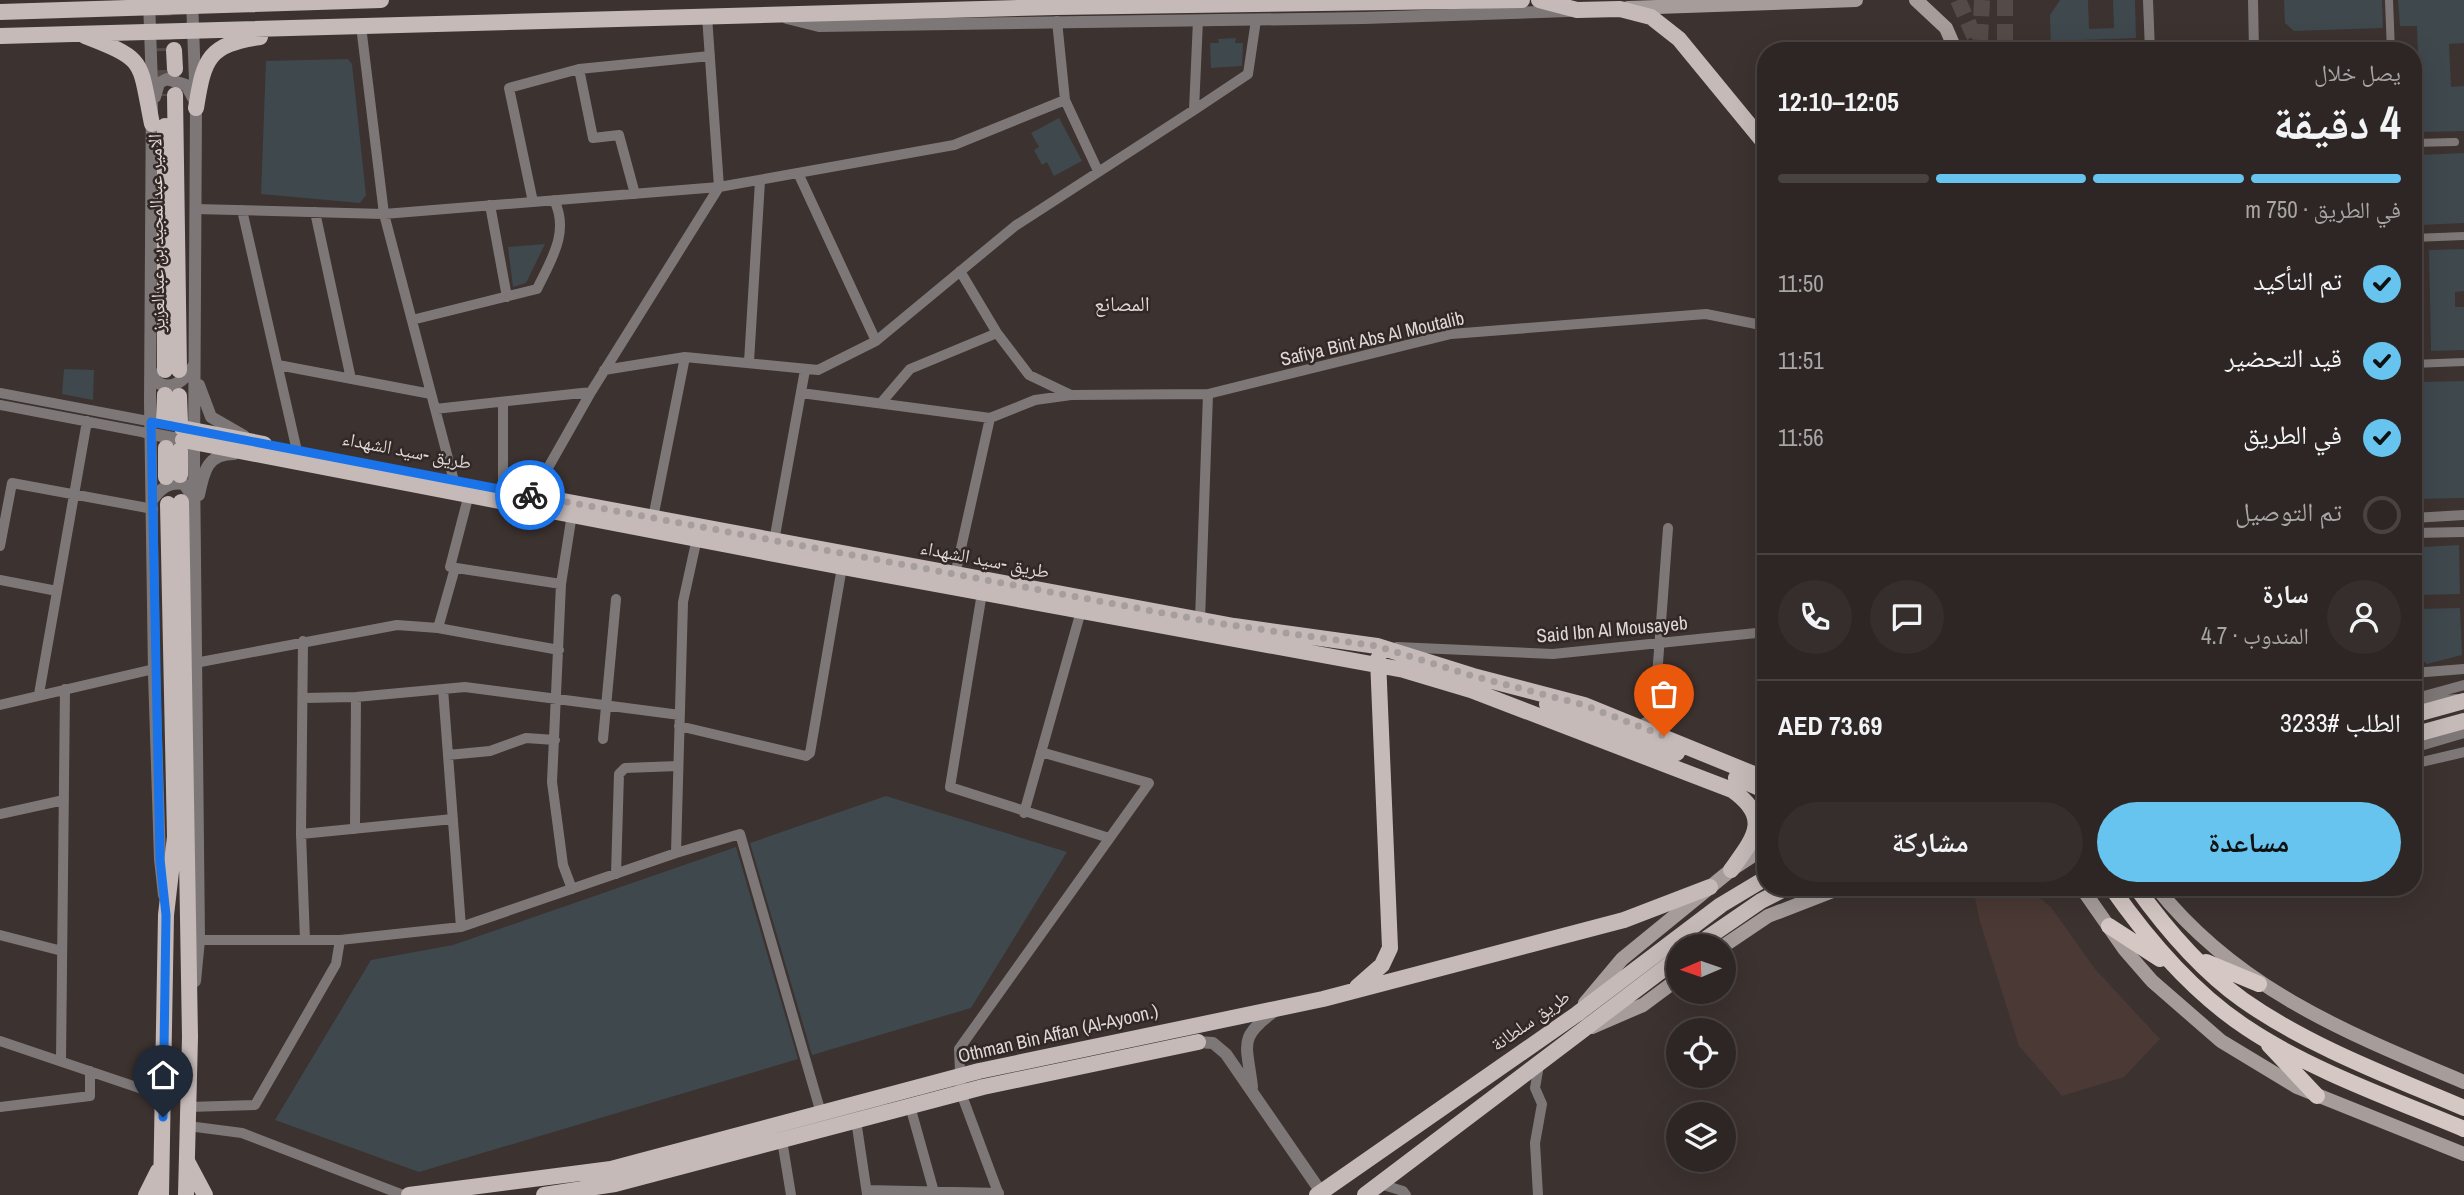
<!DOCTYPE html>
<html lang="ar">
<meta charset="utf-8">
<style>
:root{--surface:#2d2624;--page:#352e2c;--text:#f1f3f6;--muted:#a7a5a6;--line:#484341;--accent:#66c4ef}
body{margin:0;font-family:"Archivo Narrow","Noto Naskh Arabic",sans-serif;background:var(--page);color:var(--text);direction:rtl;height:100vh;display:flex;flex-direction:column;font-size:26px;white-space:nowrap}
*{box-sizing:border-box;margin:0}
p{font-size:23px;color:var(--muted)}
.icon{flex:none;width:38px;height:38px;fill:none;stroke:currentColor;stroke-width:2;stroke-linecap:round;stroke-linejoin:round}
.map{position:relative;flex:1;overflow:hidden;direction:ltr}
.panel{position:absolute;left:1757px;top:42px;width:665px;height:854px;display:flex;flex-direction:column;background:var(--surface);border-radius:28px;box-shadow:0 7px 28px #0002,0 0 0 2px var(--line);direction:rtl}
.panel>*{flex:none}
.needle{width:46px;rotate:268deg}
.buttons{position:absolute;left:1666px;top:934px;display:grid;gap:14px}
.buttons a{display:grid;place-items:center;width:70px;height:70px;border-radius:50%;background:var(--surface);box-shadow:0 7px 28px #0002,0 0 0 2px var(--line);font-size:35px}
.pin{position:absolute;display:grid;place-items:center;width:60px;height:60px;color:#fff;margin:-72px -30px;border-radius:50% 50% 50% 0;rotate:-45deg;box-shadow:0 0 7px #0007}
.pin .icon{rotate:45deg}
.courier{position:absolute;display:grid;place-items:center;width:70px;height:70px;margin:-35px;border:5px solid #1a73e8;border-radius:50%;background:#fff;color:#222;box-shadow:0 2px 9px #0007}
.headline em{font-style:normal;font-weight:700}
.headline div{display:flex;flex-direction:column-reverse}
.headline{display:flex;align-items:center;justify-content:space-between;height:119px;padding:0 21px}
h1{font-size:46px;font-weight:700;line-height:52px}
.bar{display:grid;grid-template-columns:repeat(4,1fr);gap:10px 7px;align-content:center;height:84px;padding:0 21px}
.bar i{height:9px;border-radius:5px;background:var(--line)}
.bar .on{background:var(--accent)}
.bar p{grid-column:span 4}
.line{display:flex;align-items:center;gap:18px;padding:0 21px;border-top:2px solid var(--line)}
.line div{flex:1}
.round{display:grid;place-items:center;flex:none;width:74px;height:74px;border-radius:37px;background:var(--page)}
ol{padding:0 21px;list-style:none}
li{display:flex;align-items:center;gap:21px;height:77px}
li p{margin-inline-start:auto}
li .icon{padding:7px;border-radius:50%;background:var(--accent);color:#111;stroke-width:4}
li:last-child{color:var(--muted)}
li i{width:38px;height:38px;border:4px solid var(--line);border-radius:50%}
.action{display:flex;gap:14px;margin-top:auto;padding:14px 21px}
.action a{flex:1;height:80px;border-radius:42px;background:var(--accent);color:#111;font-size:28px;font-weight:700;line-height:80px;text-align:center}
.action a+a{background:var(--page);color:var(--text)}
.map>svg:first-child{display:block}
.built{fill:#4a3935}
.building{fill:#3e484d}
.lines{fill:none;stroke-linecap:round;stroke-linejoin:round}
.primary-tunnel{stroke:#544b49;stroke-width:16;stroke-dasharray:16 8;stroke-linecap:butt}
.trunk-tunnel{stroke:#544b49;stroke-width:16;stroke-dasharray:16 8;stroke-linecap:butt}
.pedestrian{stroke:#7d7877;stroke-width:8}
.minor{stroke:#7d7877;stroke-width:10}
.tertiary{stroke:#7d7877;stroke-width:12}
.secondary{stroke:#a69d9b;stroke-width:14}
.primary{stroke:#c5bab8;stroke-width:16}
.trunk{stroke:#d4c7c4;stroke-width:16}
.done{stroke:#a69e9c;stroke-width:7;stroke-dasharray:0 12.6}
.route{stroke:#1a73e8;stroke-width:9}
.labels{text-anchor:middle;stroke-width:5;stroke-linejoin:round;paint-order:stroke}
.street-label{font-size:19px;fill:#dfd8d6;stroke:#322826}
.neighbourhood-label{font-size:21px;fill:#dfd8d6;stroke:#322826}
</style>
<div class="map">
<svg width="2464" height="1195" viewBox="0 0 2464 1195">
<rect width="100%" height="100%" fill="#3c3230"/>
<path class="built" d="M2029,890L2051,907L2096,970L2160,1039L2124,1077L2062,1096L2019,1046L1980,922L1975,897Z"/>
<path class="building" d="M2060,0H2088L2089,29L2114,28L2113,0H2135L2136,38L2083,40L2084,51H2051L2050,15Z
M2284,0H2382L2383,28L2294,31L2285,23Z
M2398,0H2464V43L2449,44L2451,87L2464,86V131L2421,132L2417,26H2400Z
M1236,38L1235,43H1243L1242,66L1211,68L1210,43H1219L1218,39Z
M348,59L352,64L366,195L360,203L261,194L266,61Z
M1059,118L1082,161L1054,176L1047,162L1042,165L1034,150L1039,147L1031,133Z
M2464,153V223L2421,225L2419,155Z
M545,244L526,283L513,287L508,247Z
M2464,249V291L2455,292V307H2464V350L2431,351L2429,250Z
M64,369L94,370L93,400L62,394Z
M2464,381V498L2413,499V420H2424L2422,382Z
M2459,545L2460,594L2418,595L2417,554L2423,547Z
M2460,608L2462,655L2427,664L2419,657L2418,609Z
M886,796L1067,852L971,1008L812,1055L750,843Z
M736,847L798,1059L419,1172L275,1120L371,960L453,945Z"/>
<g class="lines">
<path class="primary-tunnel" d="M163,0L164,51
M164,70L165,96"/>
<path class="trunk-tunnel" d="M1958,0L1979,47
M2005,0V51
M1980,40L1982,0"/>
<path class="pedestrian" d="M2389,0L2391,51
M2413,143L2455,142
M2413,238L2464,236
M2413,364L2464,362"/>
<path class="minor" d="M2148,0L2150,51
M2253,0L2254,51
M707,16L719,187L954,145L1065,100
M1057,21L1065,100L1098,171
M361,26L384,214L454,481
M2326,51H2383
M579,69L593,138L619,135L635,194
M1194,110L1248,74L1256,20
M798,173L876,341
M533,202L509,88L579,69L710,56
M490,205L507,297
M195,209L384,214L719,187L591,392L435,409
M242,210L297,451
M315,212L351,379
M960,271L997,333L1029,375L1071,395
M2413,303L2418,315L2413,327
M412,320L537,289C551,260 570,232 554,200
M749,362L760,181
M278,365L431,394
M604,370L685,357L818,370L876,341L1015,226L1194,110L1198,20
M0,393L148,421
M801,393L990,418
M881,403L910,369L997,333
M0,405L147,433
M503,490V402
M469,494L450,567L561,584
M532,496L591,392
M572,514L561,584L552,782L563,865L572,889
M653,518L685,357
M2413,518L2464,515
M2413,533L2464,532
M774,541L805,370
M0,546L12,483L153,509
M955,575L990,418L1035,400L1071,395L1208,394L1451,334L1706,314L1766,326
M0,580L57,591
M982,593L950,787L1109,838
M1200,620L1208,394
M438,628L455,568
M303,641L301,834L305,940
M1397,647L1553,654L1766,632
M195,663L397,625L438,628L559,650
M2413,673L2464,669
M443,689L461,927
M39,694L87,421
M303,698L356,697L465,687L680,715
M2413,699L2464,685
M2416,703L2456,699
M0,705L154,669
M679,726L806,756L810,753L842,567
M1639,726L1654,717L1668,528
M603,739L616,599
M2413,748L2464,733
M448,755L490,751L526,738L555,740
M2413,764L2464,752
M1024,813L1081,611
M0,814L64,800
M355,829L356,697
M301,834L453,819
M676,853L683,602L697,538
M616,874L619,774L625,768L678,766
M0,935L62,951
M199,940H340L461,927L676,853L740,834L821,1113
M0,1041L163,1096
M61,1061L65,689
M910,1106L934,1192
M0,1107L90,1096V1071
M188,1107L255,1105L336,964L340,940
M856,1120L867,1194
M188,1126L242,1133L403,1195
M782,1140L791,1195
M1380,1184L1403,1191L1406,1195
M867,1190L999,1193
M999,1195L961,1093L959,1049L1149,783L1041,752
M1538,1195L1535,1143L1542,1104L1535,1088L1539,1065"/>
<path class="tertiary" d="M149,0L152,86L150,402L154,673L160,859L164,895
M192,0L196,108L194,464L199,940L195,981
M787,18L819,26L1364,18L1569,11
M155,97L159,83L167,79L186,85L193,98
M152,372L155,381C172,393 186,379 194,365
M199,385L211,417L244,436
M147,433L183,440
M199,495C204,471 207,454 234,454
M153,499C162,487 169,482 184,484L194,499
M1198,1042L1213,1043L1226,1054L1321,1192
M1252,1087C1247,1043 1237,1038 1276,1010"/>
<path class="secondary" d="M1916,0L1946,28L1956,51
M1628,8L1856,0
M2081,887L2125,950L2152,981L2221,1041L2297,1087L2464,1154
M2156,887C2237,989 2347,1033 2464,1082
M1722,947L1768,916L1843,887
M1585,1003L1622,959L1731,870L1766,847
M1592,1027L1643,1005L1678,979"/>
<path class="primary" d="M1539,0L1577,10L1620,9L1651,17L1679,39L1766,145
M0,12L381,0
M0,36L1056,7L1522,0
M85,36C147,60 139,60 152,124
M174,50L175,69
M175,95L179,370
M196,108C204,58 208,45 260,37
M165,370V126
M179,396L180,423
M164,420L165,395
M182,428L264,444
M183,440L837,566L1404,670L1471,690L1732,790C1772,818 1754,838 1731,870
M166,448V477
M180,450V475
M558,500L1234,626L1377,646L1473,676L1584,705L1766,779
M181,502L190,1037L186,1195
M1547,704L1677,753
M2413,715L2464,701
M2413,735L2464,721
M1736,778L1766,791
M1694,947L1761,901L1788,887
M1357,987L1382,965L1390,948L1378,659
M188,1163L205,1195
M146,1195L158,1171
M161,1195L166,915L175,837L168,504
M409,1195L611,1169L979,1071L1323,999L1624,920L1710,887
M544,1195L615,1184L983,1087L1198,1042
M1317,1195L1577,1014L1721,905L1766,878
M1365,1195L1678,958"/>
<path class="trunk" d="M2111,887C2148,940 2192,992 2247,1028C2308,1069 2395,1100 2464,1129
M2136,887C2166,929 2201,970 2243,1000C2310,1047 2389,1076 2464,1108
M2109,926L2160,959
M2206,962L2259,984
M2269,1045L2317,1096"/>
</g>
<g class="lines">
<path class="done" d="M530,495L1217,623L1377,646L1473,676L1584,705L1664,736"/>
<path class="route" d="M163,1117L166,915L160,859L151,422L530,495"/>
</g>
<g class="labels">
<g class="street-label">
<text transform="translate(156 233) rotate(-91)" y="7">الامير عبدالمجيد بن عبدالعزيز</text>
<text transform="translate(1372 338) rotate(-13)" y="7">Safiya Bint Abs Al Moutalib</text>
<text transform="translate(407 450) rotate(11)" y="7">طريق -سيد الشهداء</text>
<text transform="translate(985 559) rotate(11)" y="7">طريق -سيد الشهداء</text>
<text transform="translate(1612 629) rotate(-5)" y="7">Said Ibn Al Mousayeb</text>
<text transform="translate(1530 1020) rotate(-35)" y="7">طريق سلطانة</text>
<text transform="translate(1058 1033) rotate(-13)" y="7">Othman Bin Affan (Al-Ayoon.)</text>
</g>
<g class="neighbourhood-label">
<text x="1122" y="311">المصانع</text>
</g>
</g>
</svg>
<div class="buttons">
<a><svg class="needle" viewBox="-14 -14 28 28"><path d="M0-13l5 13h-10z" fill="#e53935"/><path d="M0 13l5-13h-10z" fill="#a7a5a6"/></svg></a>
<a><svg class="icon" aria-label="locate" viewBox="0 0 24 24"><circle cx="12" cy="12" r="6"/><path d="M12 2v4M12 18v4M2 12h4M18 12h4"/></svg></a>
<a><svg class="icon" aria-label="layers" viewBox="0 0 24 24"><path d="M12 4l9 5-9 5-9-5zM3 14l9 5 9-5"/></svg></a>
</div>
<div class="pin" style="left:1664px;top:736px;background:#ea580c"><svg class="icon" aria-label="bag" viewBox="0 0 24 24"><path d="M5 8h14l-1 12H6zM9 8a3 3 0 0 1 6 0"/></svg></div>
<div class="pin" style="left:163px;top:1117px;background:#1f2937"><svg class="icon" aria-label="home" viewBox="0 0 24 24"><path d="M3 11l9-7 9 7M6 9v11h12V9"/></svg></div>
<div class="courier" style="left:530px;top:495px"><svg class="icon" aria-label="bike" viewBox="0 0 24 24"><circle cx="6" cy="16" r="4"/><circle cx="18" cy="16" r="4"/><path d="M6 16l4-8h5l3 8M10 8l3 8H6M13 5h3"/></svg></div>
<section class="panel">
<div class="headline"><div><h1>4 دقيقة</h1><p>يصل خلال</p></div><em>12:05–12:10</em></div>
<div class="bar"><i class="on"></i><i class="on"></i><i class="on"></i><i></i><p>في الطريق · 750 m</p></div>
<ol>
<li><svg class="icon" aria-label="check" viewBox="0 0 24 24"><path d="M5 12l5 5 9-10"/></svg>تم التأكيد<p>11:50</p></li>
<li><svg class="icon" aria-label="check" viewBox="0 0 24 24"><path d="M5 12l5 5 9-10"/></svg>قيد التحضير<p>11:51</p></li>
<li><svg class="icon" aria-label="check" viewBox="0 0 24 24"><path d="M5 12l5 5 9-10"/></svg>في الطريق<p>11:56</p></li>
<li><i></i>تم التوصيل</li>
</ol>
<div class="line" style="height:126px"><a class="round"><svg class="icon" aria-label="person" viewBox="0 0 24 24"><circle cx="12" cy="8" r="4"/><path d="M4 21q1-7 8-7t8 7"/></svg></a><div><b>سارة</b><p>المندوب · 4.7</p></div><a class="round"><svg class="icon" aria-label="chat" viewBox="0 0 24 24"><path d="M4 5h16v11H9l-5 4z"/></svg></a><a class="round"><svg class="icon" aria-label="phone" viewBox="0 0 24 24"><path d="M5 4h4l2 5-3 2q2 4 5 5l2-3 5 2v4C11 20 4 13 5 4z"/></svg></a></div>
<div class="line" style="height:91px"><div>الطلب #3233</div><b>AED 73.69</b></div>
<div class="action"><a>مساعدة</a><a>مشاركة</a></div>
</section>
</div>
